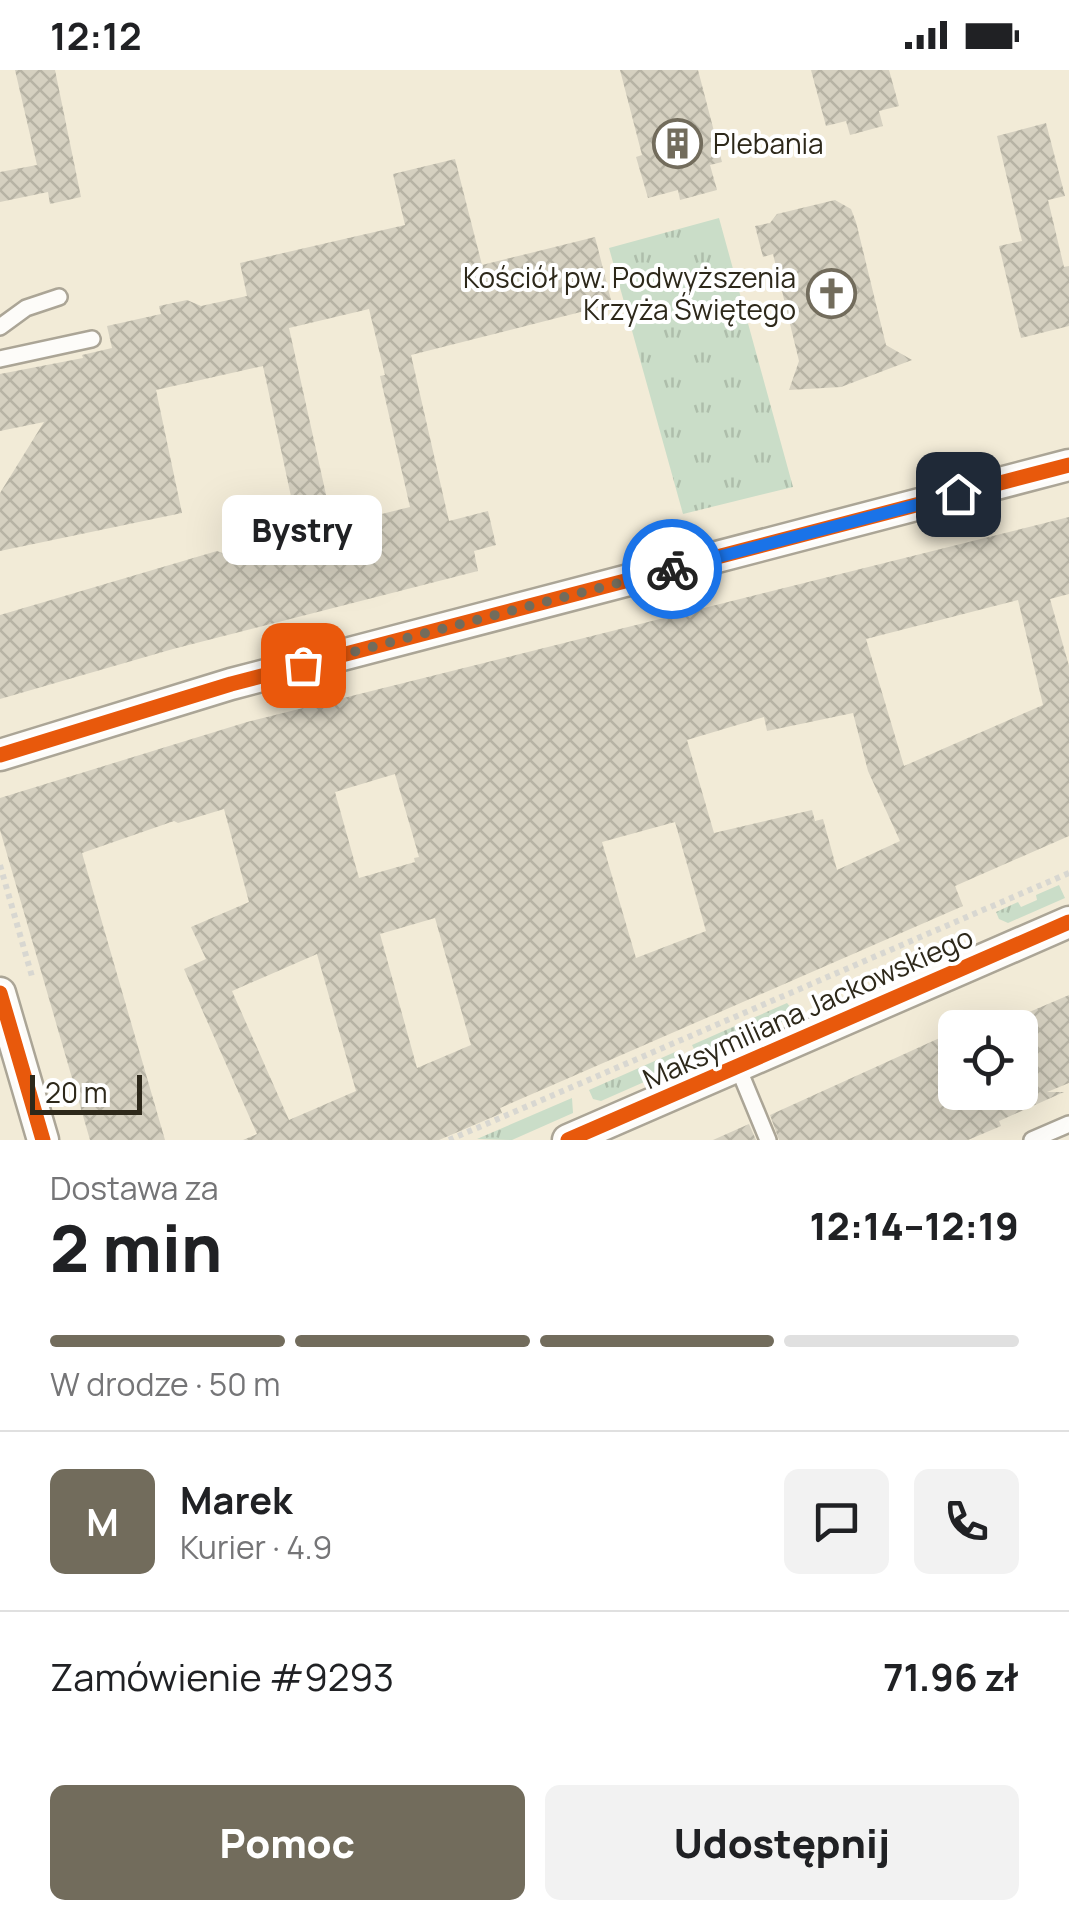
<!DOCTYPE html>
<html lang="pl">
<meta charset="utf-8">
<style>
:root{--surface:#fff;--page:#f2f2f2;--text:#202124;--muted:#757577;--line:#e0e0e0;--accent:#726c5c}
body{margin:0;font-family:Manrope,sans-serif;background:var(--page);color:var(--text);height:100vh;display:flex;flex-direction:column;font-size:38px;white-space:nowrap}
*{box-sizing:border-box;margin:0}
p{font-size:32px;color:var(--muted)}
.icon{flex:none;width:55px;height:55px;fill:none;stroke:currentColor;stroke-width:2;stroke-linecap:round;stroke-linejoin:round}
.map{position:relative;height:1070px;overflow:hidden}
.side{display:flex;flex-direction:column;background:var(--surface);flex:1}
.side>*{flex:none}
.tools{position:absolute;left:938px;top:940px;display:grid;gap:20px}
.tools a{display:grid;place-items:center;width:100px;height:100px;border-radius:15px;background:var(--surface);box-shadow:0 10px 40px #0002;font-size:50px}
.scale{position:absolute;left:30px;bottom:25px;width:112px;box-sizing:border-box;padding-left:10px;border:5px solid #2d281a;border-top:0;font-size:28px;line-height:35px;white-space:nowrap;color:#2d281a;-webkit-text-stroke:8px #fff;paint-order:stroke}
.pin{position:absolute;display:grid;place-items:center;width:85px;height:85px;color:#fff;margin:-42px;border-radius:20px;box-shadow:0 5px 15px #0006}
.courier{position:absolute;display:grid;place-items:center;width:100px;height:100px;margin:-50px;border:8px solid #1a73e8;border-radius:50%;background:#fff;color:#222;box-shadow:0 2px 12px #0007}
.bubble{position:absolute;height:70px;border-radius:15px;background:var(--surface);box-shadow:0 10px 40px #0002;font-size:32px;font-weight:800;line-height:70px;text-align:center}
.summary em{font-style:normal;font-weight:800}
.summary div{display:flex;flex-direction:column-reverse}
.summary{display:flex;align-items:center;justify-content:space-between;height:170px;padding:0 50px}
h1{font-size:65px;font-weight:800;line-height:75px}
.bar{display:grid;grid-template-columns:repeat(4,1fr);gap:15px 10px;align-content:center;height:120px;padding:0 50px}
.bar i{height:12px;border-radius:8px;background:var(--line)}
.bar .active{background:var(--accent)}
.bar p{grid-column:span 4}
.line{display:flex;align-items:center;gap:25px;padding:0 50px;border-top:2px solid var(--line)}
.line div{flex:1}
.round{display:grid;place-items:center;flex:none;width:105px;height:105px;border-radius:15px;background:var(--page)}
.primary-button{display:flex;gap:20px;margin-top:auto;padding:20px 50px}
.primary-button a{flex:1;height:115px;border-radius:15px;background:var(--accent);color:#fff;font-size:40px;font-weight:800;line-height:115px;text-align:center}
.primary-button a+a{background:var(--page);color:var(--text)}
.status{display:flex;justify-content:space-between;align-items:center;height:70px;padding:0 50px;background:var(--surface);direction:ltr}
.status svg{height:28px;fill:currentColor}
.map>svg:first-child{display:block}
.grass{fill:url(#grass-tufts)}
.building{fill:url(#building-cross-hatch);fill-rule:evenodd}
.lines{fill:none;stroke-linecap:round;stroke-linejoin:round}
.lane-casing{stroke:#aba596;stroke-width:20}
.street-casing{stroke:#aba596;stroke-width:35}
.path{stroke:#d8d7d1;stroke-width:6;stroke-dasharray:5 5;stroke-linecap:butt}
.lane{stroke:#fdfcf9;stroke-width:15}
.street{stroke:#fdfcf9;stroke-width:30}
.cycleway-casing{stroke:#fff;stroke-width:21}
.cycleway{stroke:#e8590c;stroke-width:15}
.done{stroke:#726c5c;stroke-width:10;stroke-dasharray:0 18}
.route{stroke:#1a73e8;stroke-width:12}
.labels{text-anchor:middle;stroke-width:8;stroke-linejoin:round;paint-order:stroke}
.poi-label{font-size:28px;fill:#2d281a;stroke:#fff;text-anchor:start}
.street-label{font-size:28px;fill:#2d281a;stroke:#fff}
</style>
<div class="status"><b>12:12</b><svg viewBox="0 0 49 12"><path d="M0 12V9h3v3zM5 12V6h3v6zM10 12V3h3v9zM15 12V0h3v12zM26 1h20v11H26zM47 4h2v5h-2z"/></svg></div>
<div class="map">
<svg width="1069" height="1070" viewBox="0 0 1069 1070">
<defs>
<pattern id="grass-tufts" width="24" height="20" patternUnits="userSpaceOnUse" patternTransform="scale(2.5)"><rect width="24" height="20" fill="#caddc8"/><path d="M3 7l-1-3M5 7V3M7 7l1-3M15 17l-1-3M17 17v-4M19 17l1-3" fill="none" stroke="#aebeab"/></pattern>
<pattern id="building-cross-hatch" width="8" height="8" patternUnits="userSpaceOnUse" patternTransform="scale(2.5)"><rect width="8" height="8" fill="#d5d0c0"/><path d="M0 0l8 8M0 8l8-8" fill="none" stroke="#b7b3a4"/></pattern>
</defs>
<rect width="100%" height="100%" fill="#f2ebd7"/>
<path class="grass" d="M719,148L793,417L683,444L609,178Z
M1059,815L1065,828L1008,853L999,849L996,842L1018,832L1021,837L1037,830L1036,825Z
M787,933L791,938L789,949L704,986L695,981L692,975Z
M675,982L680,990L676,998L601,1031L593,1029L589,1020Z
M572,1028L573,1043L512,1070L477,1069Z"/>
<path class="building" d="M15,0H55L81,127L50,134L48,122L0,132V102L37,95Z
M620,0H698L722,92L710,95L717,120L680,130L678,120L648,128L636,87L642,85Z
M811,0H889L899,36L879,41L883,56L850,65L846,51L826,56Z
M1046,53L1065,126L1048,130L1064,197L1069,196V256L1021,268L999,176L1022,171L997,66Z
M455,89L482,195L595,167L612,234L411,285L449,451L488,441L496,475L474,481L478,501L173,579L0,629V545L217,481L233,487L242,475L298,459L263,296L156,320L182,443L0,481V423L44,352L0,361V304L83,288L82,285L112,278L107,256L161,244L159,236L187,230L201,236L247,226L240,193L405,155L393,104ZM369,239L385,305L380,306L410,437L333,456L289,258Z
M835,130L851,139L856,152L886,275L912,290L841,317L789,320L799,291L773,184L763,187L755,156L770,153L777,144Z
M1069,447V524L1050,529L1069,596V766L955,816L963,836L500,1038L502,1043L439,1070H243L257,1064L184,899L206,889L191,857L249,832L224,739L178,753L174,751L82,783L165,1070H90L0,760V728L247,652ZM1018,530L1043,635L904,696L866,569ZM853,643L868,701L900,771L837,800L823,749L815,751L812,740L714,763L687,670L764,647L767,661ZM395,704L419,787L414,788L415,792L359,808L335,722ZM675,752L706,861L636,888L602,772ZM435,848L471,975L417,998L380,864ZM317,884L356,1021L289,1050L232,921Z
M1069,925V1013L1047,1022H1064L999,1051L1001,1056L968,1070H779L770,1045L955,961V1022H1020V946Z
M749,1054L756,1070H713Z"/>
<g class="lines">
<defs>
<path id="lane" d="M0,257L26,238L59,227
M0,289L92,269
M737,995L768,1070
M1032,1070L1069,1054"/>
<path id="street" d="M0,685L231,614L1069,395
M0,923L43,1070
M568,1070L1069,852"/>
</defs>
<use href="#lane" class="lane-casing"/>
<use href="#street" class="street-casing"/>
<path class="path" d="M0,795L33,910
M449,1070L1069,803"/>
<use href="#lane" class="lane"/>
<use href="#street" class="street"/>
<defs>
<path id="cycleway" d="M0,685L231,614L1069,395
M0,923L43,1070
M568,1070L1069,852"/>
</defs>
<use href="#cycleway" class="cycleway-casing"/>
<use href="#cycleway" class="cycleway"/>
</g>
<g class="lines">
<path class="done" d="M303,595L672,499"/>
<path class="route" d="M672,499L958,424"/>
</g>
<defs>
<symbol id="building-ring" viewBox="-11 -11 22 22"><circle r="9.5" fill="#fff" stroke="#726c5c" stroke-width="1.5"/><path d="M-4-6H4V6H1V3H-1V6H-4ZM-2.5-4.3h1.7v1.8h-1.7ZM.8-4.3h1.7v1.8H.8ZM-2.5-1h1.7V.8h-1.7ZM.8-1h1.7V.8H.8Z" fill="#726c5c"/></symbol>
<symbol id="church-ring" viewBox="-11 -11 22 22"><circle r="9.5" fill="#fff" stroke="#726c5c" stroke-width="1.5"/><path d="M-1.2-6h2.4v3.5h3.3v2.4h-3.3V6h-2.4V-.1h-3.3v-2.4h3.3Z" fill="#726c5c"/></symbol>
</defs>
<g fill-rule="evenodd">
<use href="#building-ring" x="650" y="46" width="55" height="55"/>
<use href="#church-ring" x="804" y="196" width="55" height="55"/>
</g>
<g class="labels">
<g class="poi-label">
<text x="713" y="84">Plebania</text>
<text x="796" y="218" text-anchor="end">Kościół pw. Podwyższenia<tspan x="796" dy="32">Krzyża Świętego</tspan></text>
</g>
<g class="street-label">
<text transform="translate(808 938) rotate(-24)" y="10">Maksymiliana Jackowskiego</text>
</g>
</g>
</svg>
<div class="tools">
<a><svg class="icon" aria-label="locate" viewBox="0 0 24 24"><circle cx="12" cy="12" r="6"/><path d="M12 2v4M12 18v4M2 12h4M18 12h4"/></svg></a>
</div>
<div class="scale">20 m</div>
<div class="pin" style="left:303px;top:595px;background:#ea580c"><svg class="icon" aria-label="bag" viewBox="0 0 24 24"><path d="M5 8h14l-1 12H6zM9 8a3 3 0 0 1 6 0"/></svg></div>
<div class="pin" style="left:958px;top:424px;background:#1f2937"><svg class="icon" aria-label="home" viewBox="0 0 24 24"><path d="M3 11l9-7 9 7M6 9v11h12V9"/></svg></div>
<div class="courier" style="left:672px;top:499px"><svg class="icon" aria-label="bike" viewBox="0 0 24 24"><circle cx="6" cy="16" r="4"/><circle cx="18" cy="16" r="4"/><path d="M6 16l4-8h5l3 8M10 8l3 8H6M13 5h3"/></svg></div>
<div class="bubble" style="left:222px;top:425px;width:160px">Bystry</div>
</div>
<section class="side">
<div class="summary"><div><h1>2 min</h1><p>Dostawa za</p></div><em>12:14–12:19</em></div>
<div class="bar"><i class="active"></i><i class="active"></i><i class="active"></i><i></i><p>W drodze · 50 m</p></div>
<div class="line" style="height:180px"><b class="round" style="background:var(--accent);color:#fff">M</b><div><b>Marek</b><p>Kurier · 4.9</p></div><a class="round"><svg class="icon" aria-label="chat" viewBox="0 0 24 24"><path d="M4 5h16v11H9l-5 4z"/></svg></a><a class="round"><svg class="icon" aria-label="phone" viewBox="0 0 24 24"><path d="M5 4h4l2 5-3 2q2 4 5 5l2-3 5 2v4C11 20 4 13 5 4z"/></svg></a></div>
<div class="line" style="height:130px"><div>Zamówienie #9293</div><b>71.96 zł</b></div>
<div class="primary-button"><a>Pomoc</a><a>Udostępnij</a></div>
</section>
